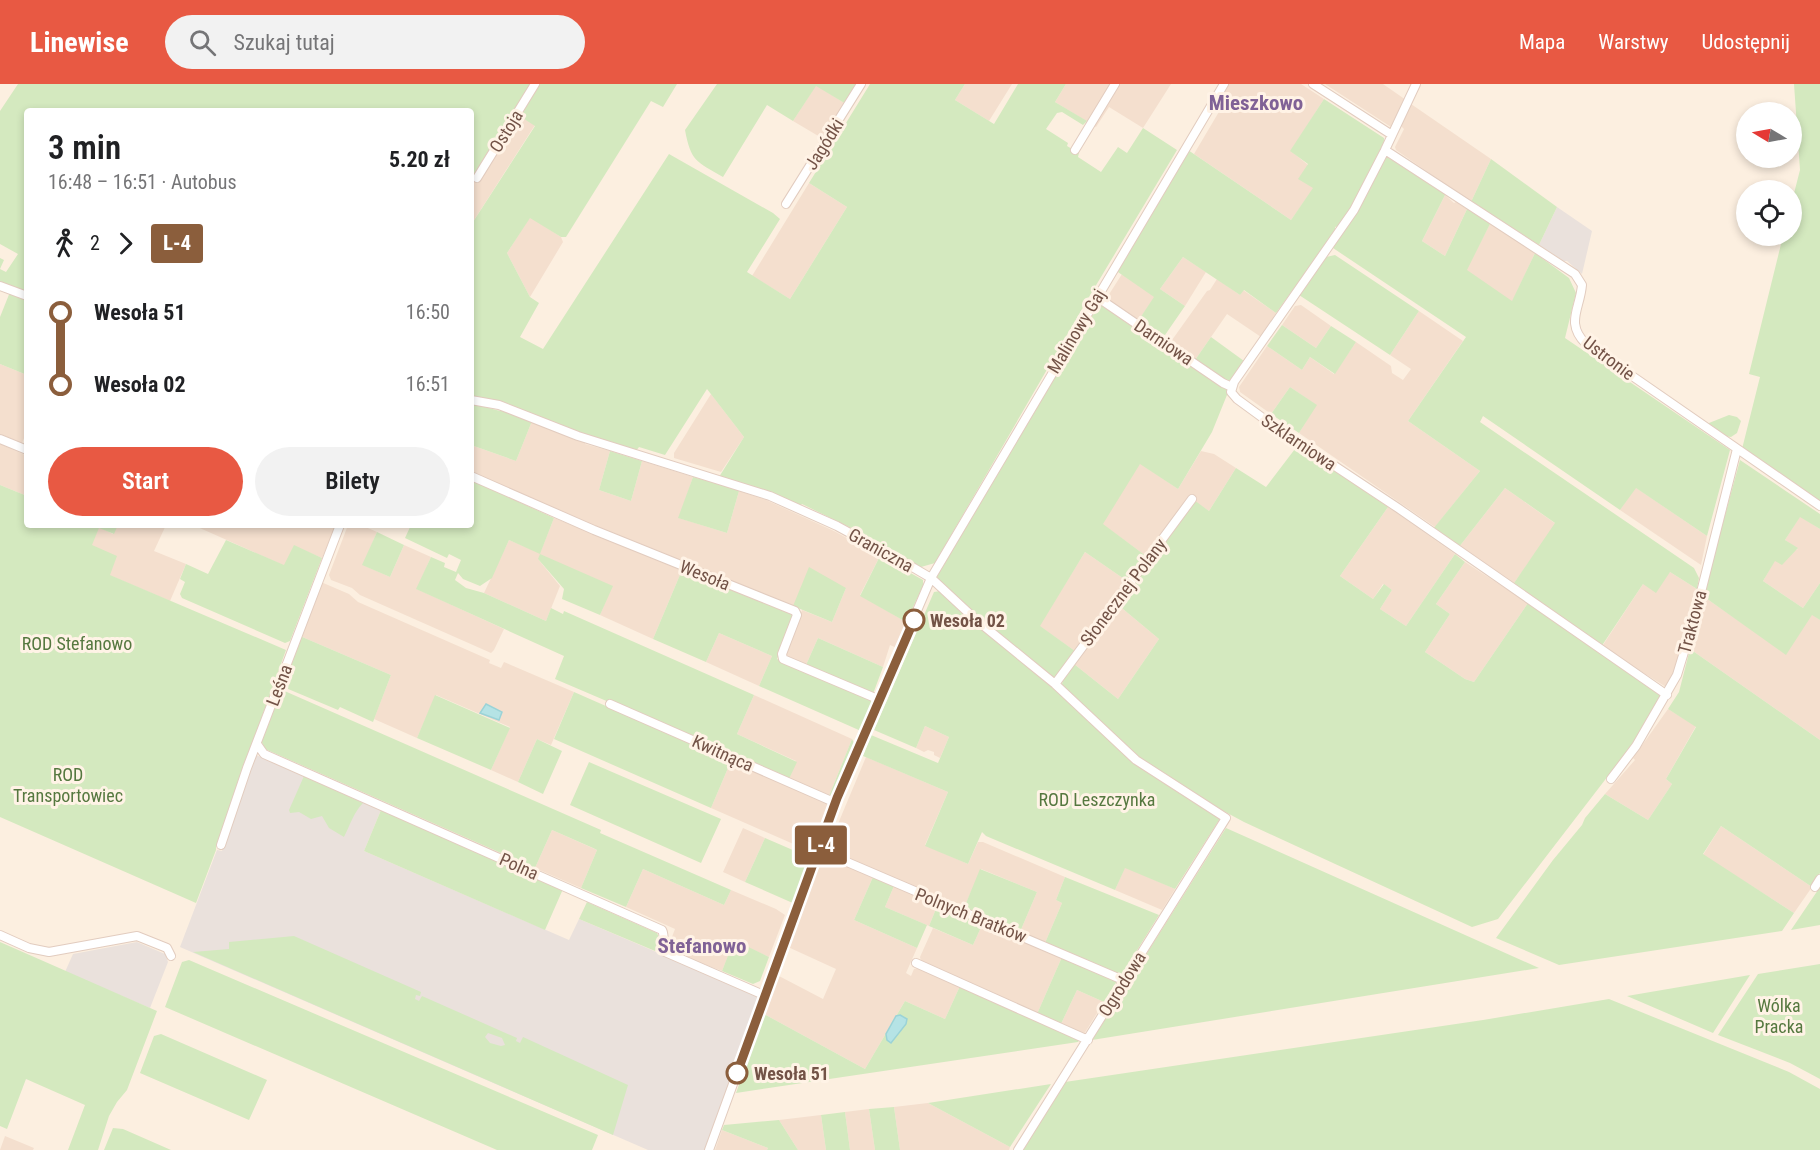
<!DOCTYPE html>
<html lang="pl">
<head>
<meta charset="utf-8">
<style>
	body { margin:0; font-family:"Roboto Condensed",sans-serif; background:#f2f2f2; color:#202124; height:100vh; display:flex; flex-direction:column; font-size:22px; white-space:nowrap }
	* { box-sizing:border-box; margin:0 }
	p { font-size:20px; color:#757577 }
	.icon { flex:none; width:33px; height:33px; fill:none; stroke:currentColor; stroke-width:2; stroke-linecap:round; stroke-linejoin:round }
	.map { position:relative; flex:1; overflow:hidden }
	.details { position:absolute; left:24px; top:24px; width:450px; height:420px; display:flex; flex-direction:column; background:#fff; border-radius:6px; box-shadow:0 3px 9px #0003 }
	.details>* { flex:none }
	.badge { padding:0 12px; border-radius:4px; font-size:21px; line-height:39px }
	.needle { width:39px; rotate:280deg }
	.fabs { position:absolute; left:1736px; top:18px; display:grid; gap:12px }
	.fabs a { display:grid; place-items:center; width:66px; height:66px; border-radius:50%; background:#fff; box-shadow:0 3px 9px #0003; font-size:30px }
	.map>.badge { position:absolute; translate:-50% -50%; box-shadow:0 0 0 3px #fff }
	.legs { display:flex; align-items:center; gap:9px; height:66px; padding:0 24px; font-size:20px }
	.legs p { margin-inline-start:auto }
	.summary { display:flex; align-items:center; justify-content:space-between; height:102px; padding:0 24px }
	h1 { font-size:33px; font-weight:600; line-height:45px }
	.button { display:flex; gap:12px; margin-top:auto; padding:12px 24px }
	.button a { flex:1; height:69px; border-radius:36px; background:#e85943; color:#fff; font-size:24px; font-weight:600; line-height:69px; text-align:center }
	.button a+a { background:#f2f2f2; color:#202124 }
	ul { padding:0 24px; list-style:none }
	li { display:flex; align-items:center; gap:21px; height:72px; font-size:22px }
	li i { display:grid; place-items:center; width:9px; height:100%; margin:0 8px; background:currentColor }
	li i::after { content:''; width:15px; height:15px; margin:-8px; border:4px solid; border-radius:50%; background:#fff }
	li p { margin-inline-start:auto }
	li:first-child i { background:linear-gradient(#0000 50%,currentColor 0) }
	li:last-child i { background:linear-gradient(currentColor 50%,#0000 0) }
	header { display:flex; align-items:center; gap:36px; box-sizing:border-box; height:84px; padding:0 30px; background:#e85943; color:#fff }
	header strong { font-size:28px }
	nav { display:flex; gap:33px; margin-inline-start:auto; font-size:21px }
	.search { width:420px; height:54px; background:#f2f2f2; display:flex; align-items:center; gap:15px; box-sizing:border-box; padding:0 21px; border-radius:33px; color:#757577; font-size:22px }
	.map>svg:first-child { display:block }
	.residential { fill:#f4dfce }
	.industrial { fill:#eae1dc }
	.green { fill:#d4e9bf; fill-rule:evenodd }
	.water { fill:#b5e3e5; stroke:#9bd3d7; stroke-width:1.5 }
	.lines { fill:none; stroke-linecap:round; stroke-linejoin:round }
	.minor-casing { stroke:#e2ccbf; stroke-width:10 }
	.minor { stroke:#fff; stroke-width:8 }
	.line-1-casing { stroke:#fff; stroke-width:14 }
	.line-1 { stroke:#8b5e3c; stroke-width:9 }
	.stop-1-dot { fill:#fff; stroke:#8b5e3c; stroke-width:3 }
	.labels { text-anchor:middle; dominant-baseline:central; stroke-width:6; stroke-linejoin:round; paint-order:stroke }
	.street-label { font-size:18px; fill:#735347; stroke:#fff3e6 }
	.stop-label { font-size:18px; font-weight:bold; fill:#735347; stroke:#fff3e6; text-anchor:start }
	.park-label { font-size:18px; fill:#55783f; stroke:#fff3e6 }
	.quarter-label { font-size:21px; font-weight:bold; fill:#806296; stroke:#fff3e6 }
</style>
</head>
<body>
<header>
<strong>Linewise</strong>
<div class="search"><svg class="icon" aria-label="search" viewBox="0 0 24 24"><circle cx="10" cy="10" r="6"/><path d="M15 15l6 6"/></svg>Szukaj tutaj</div>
<nav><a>Mapa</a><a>Warstwy</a><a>Udostępnij</a></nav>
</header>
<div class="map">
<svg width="1820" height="1066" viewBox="0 0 1820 1066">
	<rect width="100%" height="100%" fill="#fcefe0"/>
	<path class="residential" d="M965 0H1012L989 37 955 16Z
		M1066 0H1171L1143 44 1109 23 1096 43 1055 18Z
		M1229 0H1301L1324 15 1291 67 1308 81 1314 104 1291 136 1194 70 1223 21 1218 17Z
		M1325 0H1383L1406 16 1395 41 1391 43Z
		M816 1 846 20 826 52 820 53 793 37Z
		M1411 20 1491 75 1471 118 1396 66 1395 63 1404 45 1401 42Z
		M518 31 535 41 471 141V102Z
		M809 99 847 123 790 215 752 192Z
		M1445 111 1454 119 1456 118 1467 125 1445 172 1422 157Z
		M530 133 561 153 563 158 530 213 507 169Z
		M1491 138 1535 169 1512 218 1466 186Z
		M1183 173 1206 188 1185 222 1160 205Z
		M1122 190 1155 213 1138 237 1109 217 1108 212Z
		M1217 195 1240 211 1243 206 1276 229 1261 253 1227 230 1195 276 1174 262 1172 256 1207 207 1210 206Z
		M1301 221 1331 242 1316 264 1282 241 1295 222Z
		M1419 227 1463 257 1408 337 1480 387 1435 443 1299 349 1316 321 1290 303 1271 330 1240 308 1239 303 1267 262 1302 286 1310 273 1334 290 1356 258 1391 282 1392 289 1403 296 1411 285 1390 271Z
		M0 280 27 291V347L22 359 0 350Z
		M711 310 744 353 721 388 674 374V369Z
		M532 337 585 358V360L610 367 599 406 631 417 642 377 693 393 679 434 727 449 739 407 766 416 834 447 880 472 860 511 906 538 897 564 890 561 883 583 818 554 806 581 785 571 802 526 832 538 846 504 793 522 557 428 471 390V361L516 377Z
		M0 360 27 372V412L0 401Z
		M1201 367 1214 370 1236 384 1209 427 1188 413 1146 472 1102 440 1140 379 1178 405Z
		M1635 403 1707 452 1701 481 1620 426Z
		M1505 404 1556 440 1512 502 1459 463Z
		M1388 423 1455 470 1406 542 1380 525 1392 506 1383 500 1373 515 1340 492Z
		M1800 432 1820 445V499L1803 524 1763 497 1775 476 1798 465 1785 456Z
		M554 434 682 486 653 555 600 531 612 502 538 475 560 502 546 537 484 509 509 456 540 469Z
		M118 441H166L154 467 186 480 170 517 109 491 91 461 99 443 113 450Z
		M193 441H336L322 474 294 462 285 482Z
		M348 441H361L377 448 363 481 390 493 404 461 431 473 417 505 504 545 494 566 491 569 360 511 352 504 331 496 329 491Z
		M1085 468 1127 497 1075 567 1039 542Z
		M1465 478 1528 519 1474 598 1465 595 1425 568 1450 530 1436 520Z
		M1670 488 1697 505 1692 534 1679 577 1666 603 1628 579 1626 581 1601 564 1643 500Z
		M321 498 349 510 358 518 490 576 489 579 501 584 504 578 574 608 551 661 537 655 518 698 491 686 510 643 436 611 417 654 374 635 391 591 300 552Z
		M1703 512 1786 570 1812 530 1820 536V656L1690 565Z
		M1117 520 1159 555 1118 615 1074 580Z
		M719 549 772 572 759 602 706 578Z
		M754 611 852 655 829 712 789 695 796 677 737 650Z
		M1668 625 1696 642 1666 695 1672 700 1648 736 1605 710 1635 676 1633 674Z
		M925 642 949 653 940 674 934 671V668L928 666 924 668 916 664Z
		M866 673 948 708 925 761 968 780 978 758H983L1065 793 1056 816 1062 819 1045 859 1020 848 1037 808 981 785 964 824 827 766Z
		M731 677 831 721 814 769 711 724Z
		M1721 742 1812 803 1794 829 1703 771Z
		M743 744 765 754 745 798 723 788Z
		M552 746 597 766 581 804 535 784Z
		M822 771 873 793 854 836 917 864 906 889 911 892 914 885 919 884 960 902 945 935 905 917 865 985 764 930 779 892 823 915 836 885 788 863Z
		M1125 783 1175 805 1162 826 1115 806Z
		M643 785 724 821 731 806 776 825 785 831 769 873 734 857 722 887 667 866 675 845 626 823Z
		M894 802 938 820 929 842 885 823Z
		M983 839 1062 873 1037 930 921 877 920 873 933 844 973 861Z
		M1077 906 1104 918 1084 950 1061 940Z
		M928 1019 1010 1063 1009 1066H900L894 1023Z
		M869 1025 875 1066H850L845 1028Z
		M821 1031 826 1066H798L779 1036Z
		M722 1046 768 1064 767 1066H715Z
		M5 1052 34 1064 33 1066H0Z"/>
	<path class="industrial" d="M1557 123 1592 147 1582 190 1567 177H1564L1539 161Z
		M256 671 381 726 364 767 569 856 579 835 757 911 760 918 706 1066H648L180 863 217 766 222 767Z
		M137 858 165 870 168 878 150 924 65 888 73 870Z"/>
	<path class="green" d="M18 0H534L471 102V27H27V208L0 198V174L4 176 0 185 6 188 18 170 0 160V27Z
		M540 0H677L663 23 651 17 566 153H561L530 134 507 169 530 213 539 219 520 253 543 265 669 70 773 129 780 135 747 188 790 215 847 123 809 99 870 0H965L955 16 994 40 1018 0H1066L1055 18 1087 37 1083 41 1062 28 1057 29 1046 45 1068 59 1067 62 1079 69 1078 73 1101 88 1118 63 1127 69 1143 44 1177 66 1089 213 935 479 921 483 851 444 802 420 800 422 719 393 744 353 707 305 665 371 639 363 636 367 471 313V141L535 42 518 31Z
		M717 0H858L846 20 816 2 793 37 767 21 723 93C696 77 691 78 685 46Z
		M1794 0H1820V417L1742 365 1760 293 1749 290 1783 152H1791V121L1800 86Z
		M1324 15 1384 54V59L1357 114 1340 142 1335 143V148L1276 229 1244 206 1240 211 1183 173 1160 205 1185 222 1165 251 1159 252 1138 237 1154 213 1115 186 1188 66 1291 136 1313 104 1298 95 1308 80 1290 67Z
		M1387 73 1446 109 1422 157 1445 172 1468 123 1491 138 1467 186 1512 217 1535 169 1569 194 1576 209 1565 254 1730 366 1707 452 1636 404 1620 426 1483 332 1480 338 1694 484 1699 494 1697 505 1670 488 1656 509 1643 500 1601 563 1512 502 1555 439 1505 404 1459 463 1433 445 1480 387 1408 337 1466 253 1333 164 1362 117 1382 76Z
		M1491 75 1557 123 1539 161 1471 118Z
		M1335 171 1419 227 1390 271 1299 211 1326 173Z
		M10 208 27 215V291L0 280V233Z
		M1104 220 1229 306 1212 348 1178 405 1140 380 1103 440 1146 472 1127 497 1085 468 1040 542 1075 567 1057 593H1053L983 539 936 494 1095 221Z
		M1282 241 1316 264 1331 242 1356 258 1335 290 1310 273 1302 286 1267 262Z
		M1211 253 1244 277 1230 296 1225 297 1195 276Z
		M1290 303 1317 321 1299 349 1271 330Z
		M471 319 500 327 501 325 532 337 516 377 471 361Z
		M1729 331 1737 333 1741 337 1737 349 1731 353 1724 352 1709 342V339Z
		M1298 361 1388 423 1340 492 1373 515 1384 500 1392 506 1380 525 1406 542 1455 470 1465 478 1436 520 1450 530 1425 568 1465 595 1474 598 1528 519 1660 608 1662 612 1642 647 1618 679 1498 835 1472 843 1244 738 1179 703 1140 676 1062 601 1063 594 1074 580 1118 615 1159 555 1117 520 1194 416 1209 427 1236 384 1266 403Z
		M610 367 642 377 631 417 599 406Z
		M1740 376 1820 430V445L1800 433 1785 456 1798 464 1782 481 1775 477 1763 497 1803 524 1820 499V536L1812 531 1786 571 1703 512Z
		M693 393 730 403 739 407 727 449 678 434Z
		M471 396 554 434 540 470 613 502 600 531 562 515 564 505 538 475 540 470 509 456 492 494 480 502 463 495 458 489 455 496 466 504 484 509 546 537 551 524 563 530 564 527 754 611 737 650 797 678 789 695 555 595 564 572 416 505 431 473 445 479 444 483 456 488 461 476 449 470 447 474 405 454 411 441H471Z
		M0 401 27 412V441H94L98 443 99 441H118L114 450 99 444 92 461 117 472 110 491 286 566 234 710 219 758 216 762V766L196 819 0 733Z
		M377 448 404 461 390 493 362 481Z
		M226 456 284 481 294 461 322 474 290 557 285 559 182 514 180 510 185 498 180 495 186 480 208 490Z
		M880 472 923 496V502L906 538 860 512Z
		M809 483 846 504 832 538 793 522Z
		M682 486 794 530 777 575 874 618 861 647 759 602 772 572 719 549 706 578 653 555Z
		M940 507 1033 584 1138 682 1221 733 1175 805 1125 784 1115 806 986 752 982 748 968 780 925 762 948 708 863 672 871 651 938 679 949 653 925 642 916 664 874 646 934 508Z
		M300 552 391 591 373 638 340 623 338 626 281 602Z
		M818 554 883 583 873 610 806 581Z
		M1690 565 1820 656V789L1812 803 1721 742 1703 770 1794 829 1782 847 1559 881 1496 854 1553 776 1582 741 1585 734 1605 710 1648 736 1672 700 1666 695 1696 643 1668 625 1679 608Z
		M280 605 601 746 600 749 731 806 724 821 643 785 626 823 581 804 597 766 593 764 552 746 535 784 265 665 261 656Z
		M574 608 731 677 711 724 554 655Z
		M435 611 510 644 491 686 417 654Z
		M537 655 562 667 543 710 518 698Z
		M852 655 854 659 833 710 829 712Z
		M589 678 721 735 701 779 570 721Z
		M304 692 363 719C354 728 350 741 344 753L329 744 322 732 311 735 299 728 290 729 289 726Z
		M381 726 563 805 545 846 364 767Z
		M1226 744 1539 884 1092 956Z
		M765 754 809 773 811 777 795 820 745 798Z
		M980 785 1037 808 1020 848 964 824Z
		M873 793 894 802 885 823 927 841 917 864 854 836Z
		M1065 793 1159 831 1121 892 1045 859 1062 819 1056 816Z
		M1820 803V841L1791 846Z
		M587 818 657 849 660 856 655 867 579 835Z
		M938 820 983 839 973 861 929 842Z
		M294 852 421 908 420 912 416 911 415 915 419 917 422 912 517 954 516 957 520 959 523 953 628 1001 613 1051 193 868 229 865V858ZM488 949 502 954 505 961 501 962 490 959 485 953Z
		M734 856 769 873 760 897 753 900 722 887Z
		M0 858 157 927 127 1006 117 1018 109 1032 98 1066H68L85 1021 26 995 7 1045 0 1042Z
		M1062 873 1117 897 1104 918 1077 906 1061 940 1037 930Z
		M189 876 598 1051 592 1066H497L165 923 182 878Z
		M1820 880V995L1790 979 1718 951 1758 890Z
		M1750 891 1713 949 1627 912Z
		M960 902 1080 955 1078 958 736 1009 764 930 865 985 905 917 945 935Z
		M1609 915 1789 988 1820 1005V1066H1022L1065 998 1483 936Z
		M161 950 267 996 249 1036 140 989 154 952Z
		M1051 1000 1010 1063 928 1019Z
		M894 1023 900 1066H875L869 1025Z
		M845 1028 850 1066H826L821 1031Z
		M779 1036 798 1066H767L768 1064 722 1046 724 1041Z
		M113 1044 123 1045 171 1066H104Z"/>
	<path class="water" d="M486 620 502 628 499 636 480 629Z
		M900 931 907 935 906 940 891 959 887 956 886 950 896 932Z"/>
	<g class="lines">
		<g class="minor-casing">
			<path id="minor" d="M1313 0 1392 51
				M1416 0 1385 66 1354 126 1234 298 1231 308 1237 315 1267 337 1398 424 1667 611
				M1075 66 1115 0
				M1385 66 1575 190 1582 201C1580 225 1565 239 1586 260L1820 422
				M477 94 535 0
				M786 120 861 0
				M0 202 27 212
				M1097 213 1223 299 1232 303
				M471 316 499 321 578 352 770 412 837 442 914 484 931 494 974 534 1055 600 1136 676 1226 734 1018 1066
				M0 355 27 366
				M471 392 594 446 795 527 797 531 782 570 783 575 880 616
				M1055 600 1192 415
				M610 620 836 719
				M257 660 264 670 662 846C666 853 661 861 665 868L766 912
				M1611 695 1636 662 1677 591 1695 532 1737 365
				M221 761 247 684 340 441
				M819 766 1123 896
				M1815 803 1820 795
				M0 851 29 864 49 868 137 852 167 864 171 872
				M916 879 1088 956
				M709 1066 837 714 931 494 1224 0"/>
		</g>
		<use href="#minor" class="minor"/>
	</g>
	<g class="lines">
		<g class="line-1-casing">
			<path id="line-1" d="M737 989 837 714 914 536"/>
		</g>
		<use href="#line-1" class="line-1"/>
	</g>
	<g class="stop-1-dot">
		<circle cx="914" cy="536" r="10"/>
		<circle cx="737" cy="989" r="10"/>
	</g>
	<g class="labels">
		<g class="street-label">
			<text transform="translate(506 47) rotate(-58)">Ostoja</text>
			<text transform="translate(824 60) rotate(-58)">Jagódki</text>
			<text transform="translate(1076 247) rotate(-59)">Malinowy Gaj</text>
			<text transform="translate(1164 258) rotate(34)">Darniowa</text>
			<text transform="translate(1609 274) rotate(37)">Ustronie</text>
			<text transform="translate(1299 358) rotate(34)">Szklarniowa</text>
			<text transform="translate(881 466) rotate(29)">Graniczna</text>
			<text transform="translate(705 491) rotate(22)">Wesoła</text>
			<text transform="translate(1123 508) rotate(-53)">Słonecznej Polany</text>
			<text transform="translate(1692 538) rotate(-75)">Traktowa</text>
			<text transform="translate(279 601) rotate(-69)">Leśna</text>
			<text transform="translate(723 669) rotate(24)">Kwitnąca</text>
			<text transform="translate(519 782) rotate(24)">Polna</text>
			<text transform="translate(971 831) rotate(22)">Polnych Bratków</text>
			<text transform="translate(1122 900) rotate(-58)">Ogrodowa</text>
		</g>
		<g class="stop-label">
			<text x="930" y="536">Wesoła 02</text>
			<text x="754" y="989">Wesoła 51</text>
		</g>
		<g class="park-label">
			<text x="77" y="559">ROD Stefanowo</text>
			<text x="68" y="690">ROD<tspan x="68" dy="21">Transportowiec</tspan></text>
			<text x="1097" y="715">ROD Leszczynka</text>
			<text x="1779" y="921">Wólka<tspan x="1779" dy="21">Pracka</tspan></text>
		</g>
		<g class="quarter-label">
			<text x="1256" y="19">Mieszkowo</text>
			<text x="702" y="862">Stefanowo</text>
		</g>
	</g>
</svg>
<div class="fabs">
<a><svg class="needle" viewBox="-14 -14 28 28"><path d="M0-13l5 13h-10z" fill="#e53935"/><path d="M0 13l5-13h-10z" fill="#757577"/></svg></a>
<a><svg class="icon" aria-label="locate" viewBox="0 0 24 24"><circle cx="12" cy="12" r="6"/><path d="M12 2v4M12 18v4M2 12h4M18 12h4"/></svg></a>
</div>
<b class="badge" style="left:821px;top:761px;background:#8b5e3c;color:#fff">L-4</b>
<section class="details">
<div class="summary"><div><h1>3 min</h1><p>16:48 – 16:51 · Autobus</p></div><b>5.20 zł</b></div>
<div class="legs"><svg class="icon" aria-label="walk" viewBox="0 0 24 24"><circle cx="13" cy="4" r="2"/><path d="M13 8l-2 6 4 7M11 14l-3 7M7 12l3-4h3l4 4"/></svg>2<svg class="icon" aria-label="forward" viewBox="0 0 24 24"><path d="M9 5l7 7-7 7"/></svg><b class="badge" style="background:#8b5e3c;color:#fff">L-4</b></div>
<ul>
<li><i style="color:#8b5e3c"></i><b>Wesoła 51</b><p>16:50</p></li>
<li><i style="color:#8b5e3c"></i><b>Wesoła 02</b><p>16:51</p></li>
</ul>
<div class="button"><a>Start</a><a>Bilety</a></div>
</section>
</div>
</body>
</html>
